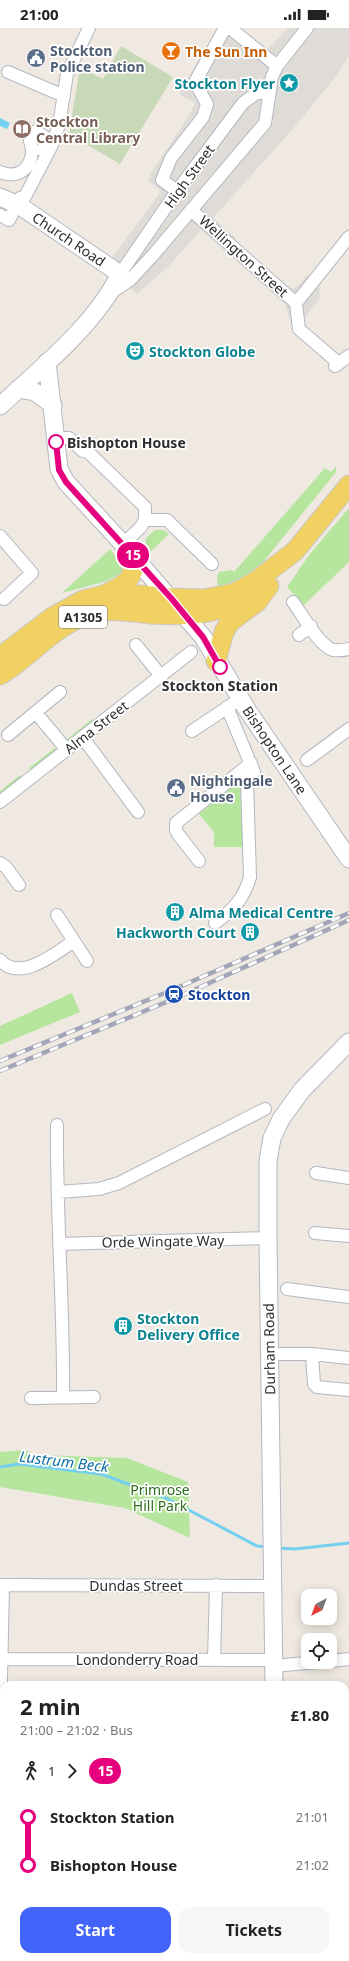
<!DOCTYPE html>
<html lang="en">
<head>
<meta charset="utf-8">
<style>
	body { margin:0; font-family:"Noto Sans",sans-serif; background:#f6f6f6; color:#222; height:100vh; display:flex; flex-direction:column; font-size:15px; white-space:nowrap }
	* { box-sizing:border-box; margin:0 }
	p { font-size:13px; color:#767676 }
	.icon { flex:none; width:22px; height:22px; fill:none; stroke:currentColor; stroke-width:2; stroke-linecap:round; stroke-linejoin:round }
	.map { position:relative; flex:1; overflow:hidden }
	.sheet { position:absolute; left:0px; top:1653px; width:349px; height:280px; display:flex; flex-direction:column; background:#fff; border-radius:12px 12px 0 0; box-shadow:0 2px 10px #0003 }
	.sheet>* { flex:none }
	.badge { padding:0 8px; border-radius:13px; font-size:14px; line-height:26px }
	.needle { width:26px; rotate:221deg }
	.fabs { position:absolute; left:301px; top:1561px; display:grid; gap:8px }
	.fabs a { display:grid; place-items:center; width:36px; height:36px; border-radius:8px; background:#fff; box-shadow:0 2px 10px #0003; font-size:20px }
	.map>.badge { position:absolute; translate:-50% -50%; box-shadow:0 0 0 2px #fff }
	.legs { display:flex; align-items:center; gap:6px; height:44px; padding:0 20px; font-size:13px }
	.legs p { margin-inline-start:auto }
	.head { display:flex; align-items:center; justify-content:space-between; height:68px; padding:0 20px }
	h1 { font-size:22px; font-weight:700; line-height:30px }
	.button { display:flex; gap:8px; margin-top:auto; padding:8px 20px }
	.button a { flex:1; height:46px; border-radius:12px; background:#4264fb; color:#fff; font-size:16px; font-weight:700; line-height:46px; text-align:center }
	.button a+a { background:#f6f6f6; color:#222 }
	ul { padding:0 20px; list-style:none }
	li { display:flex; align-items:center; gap:14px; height:48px; font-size:15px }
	li i { display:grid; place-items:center; width:6px; height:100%; margin:0 5px; background:currentColor }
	li i::after { content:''; width:10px; height:10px; margin:-5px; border:3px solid; border-radius:50%; background:#fff }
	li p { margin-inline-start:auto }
	li:first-child i { background:linear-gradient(#0000 50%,currentColor 0) }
	li:last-child i { background:linear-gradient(currentColor 50%,#0000 0) }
	.status { display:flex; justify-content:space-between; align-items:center; height:28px; padding:0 20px; background:#fff; direction:ltr }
	.status svg { height:11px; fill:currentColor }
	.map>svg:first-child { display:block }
	.green { fill:#b6e59e }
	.cemetery { fill:#c8d9b8 }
	.plaza { fill:#dfdcd8 }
	.water { fill:#75cff0 }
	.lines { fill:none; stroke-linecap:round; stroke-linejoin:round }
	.stream { stroke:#75cff0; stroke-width:3 }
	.street-casing { stroke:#b4b7c1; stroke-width:14 }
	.secondary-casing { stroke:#b4b7c1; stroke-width:19 }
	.primary-casing { stroke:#c9c9c9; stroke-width:21 }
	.street { stroke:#fff; stroke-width:12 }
	.secondary { stroke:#fff; stroke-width:17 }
	.primary { stroke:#f2d163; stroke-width:19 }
	.rail-casing { stroke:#a3a6b8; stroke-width:4.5 }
	.rail { stroke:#fff; stroke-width:3; stroke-dasharray:9; stroke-linecap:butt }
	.line-1-casing { stroke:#fff; stroke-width:9 }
	.line-1 { stroke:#e6007e; stroke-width:6 }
	.stop-1-dot { fill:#fff; stroke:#e6007e; stroke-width:2 }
	.labels { text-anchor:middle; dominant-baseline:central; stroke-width:3.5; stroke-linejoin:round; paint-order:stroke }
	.shield { fill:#fff; stroke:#6d6d6d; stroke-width:1 }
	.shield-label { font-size:13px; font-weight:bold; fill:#2e2e2e }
	.service-label { font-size:14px; font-weight:bold; fill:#4e5e75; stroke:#fff; text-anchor:start }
	.food-label { font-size:14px; font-weight:bold; fill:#c56008; stroke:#fff; text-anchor:start }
	.culture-label { font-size:14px; font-weight:bold; fill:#0d838f; stroke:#fff; text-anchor:start }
	.education-label { font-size:14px; font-weight:bold; fill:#785e54; stroke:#fff; text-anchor:start }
	.street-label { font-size:14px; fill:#2e2e2e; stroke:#fff }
	.stop-label { font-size:14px; font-weight:bold; fill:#2e2e2e; stroke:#fff; text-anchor:start }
	.transit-label { font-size:14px; font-weight:bold; fill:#164399; stroke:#fff; text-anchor:start }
	.park-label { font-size:14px; fill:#2c6e1b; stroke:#fff }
	.water-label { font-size:15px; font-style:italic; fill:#0d6fa3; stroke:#fff }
</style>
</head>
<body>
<div class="status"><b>21:00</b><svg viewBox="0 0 49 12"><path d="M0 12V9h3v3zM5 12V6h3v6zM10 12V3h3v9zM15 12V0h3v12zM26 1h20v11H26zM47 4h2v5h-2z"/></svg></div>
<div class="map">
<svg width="349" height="1933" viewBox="0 0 349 1933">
	<rect width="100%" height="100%" fill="#efe9e1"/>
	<path class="green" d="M336 438V444L264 533 247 547 231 555 218 558 217 548 219 544 231 542 234 544 325 440 331 444Z
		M349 480V534L304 577 287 559 309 527Z
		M155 502H163L169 506 150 524 145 518 146 510Z
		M110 521 122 536 123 540 121 545 107 553 62 565Z
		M92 691 94 694 71 712H66Z
		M56 719 55 724 33 742 29 740Z
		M20 747 22 751 1 766 0 763Z
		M237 754 243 757 246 819H214V804L199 786Z
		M72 965 80 984 0 1017V998Z
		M25 1422 32 1426 38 1427 127 1430 188 1454 190 1510 125 1480 0 1459V1424Z"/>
	<path class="cemetery" d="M121 18 173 49 120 136 69 106 80 39 103 51Z"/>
	<path class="plaza" d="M217 0 234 11 242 1 268 21 288 0H349V28L337 47 292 102 213 190 236 210 233 213 288 261 296 260 307 247 309 249 349 200V216L318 256 320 261 319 272 302 293 304 303 335 328 328 334 293 304 285 276 201 202 167 240 137 266 107 237 161 163 148 153 151 145 188 89 195 75 179 66Z"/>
	<path class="water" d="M0 90 10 95 7 101 0 98Z"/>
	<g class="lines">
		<path class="stream" d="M0 1439 19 1436 101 1446 166 1470 257 1518 268 1519
			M277 1520 295 1521 349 1515"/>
		<g class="street-casing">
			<path id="street" d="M230 0 277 38
				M8 44 64 68
				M0 144C22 153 37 134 30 113L36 103 48 111 42 122
				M177 163 162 152 171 130 203 89 207 76 195 54 225 0
				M20 178 51 119 59 97 67 46 89 0
				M191 182 296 275
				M0 187 9 192 20 170
				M120 246 177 163 243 75 255 66 268 63
				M112 264 130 252 154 226 265 95 272 49 277 38 307 0
				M335 332 299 301 296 275 349 209
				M335 338 349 328
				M55 410H69L83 423 88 424 145 479V492H167L212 536
				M0 508 32 545 4 571
				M123 516 140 500 145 492
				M293 574C302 586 319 618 333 622 339 623 344 622 349 621
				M299 607 311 598
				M136 617 161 648
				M36 685 67 722
				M192 703 234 675
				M8 707 60 664
				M83 710 138 784
				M307 732 349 701
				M0 774 191 624
				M199 833 178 806 176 802V795L251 735
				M0 835 6 839 19 857
				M57 887 87 933
				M215 895C233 882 244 871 250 849L247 754 254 744 227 679
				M0 932C20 955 56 925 74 913
				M57 1097C56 1188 64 1278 63 1369
				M316 1145 349 1150
				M58 1164 99 1161 119 1155 265 1081
				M315 1205 349 1208
				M59 1216 268 1210
				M287 1261 349 1269
				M269 1326H312L349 1330
				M312 1326 314 1356 317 1359 349 1362
				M31 1370 94 1369
				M0 1557 273 1558
				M0 1631 274 1632
				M214 1632 216 1557
				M330 1633 349 1631
				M274 1638 317 1634
				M0 1697 3 1557
				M345 1697 349 1696
				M0 1737H4
				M345 1765H349
				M0 1840 4 1880
				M9 1929V1933
				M142 1933 214 1929"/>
		</g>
		<g class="secondary-casing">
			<path id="secondary" d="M0 169 20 178 120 246C95 297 42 339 0 378
				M47 334 59 441 66 454 123 516 203 609 248 683 349 831
				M18 361 35 364 53 377
				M274 1657 268 1210V1133L272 1110 281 1091 302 1062 349 1014
				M278 1929V1933"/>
		</g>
		<g class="primary-casing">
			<path id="primary" d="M106 566C126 556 133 553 135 530
				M0 629 51 590 83 572 104 567H140L171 570 204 571 234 565 256 553 295 523 349 457
				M216 633 224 604 230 594 257 574 269 558
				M0 647C32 628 56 595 93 585 112 580 132 584 151 586 183 588 213 587 243 573"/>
		</g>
		<use href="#street" class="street"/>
		<use href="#secondary" class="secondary"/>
		<use href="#primary" class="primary"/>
		<g class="rail-casing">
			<path id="rail" d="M0 1033 172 962 349 885
				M0 1043 176 970 349 892"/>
		</g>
		<use href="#rail" class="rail"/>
	</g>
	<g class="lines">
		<g class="line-1-casing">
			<path id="line-1" d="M56 414 59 442 66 454 171 570 203 609 220 639"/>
		</g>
		<use href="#line-1" class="line-1"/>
	</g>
	<defs>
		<g id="bar-disc" transform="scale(1)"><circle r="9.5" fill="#e8710a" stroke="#fff"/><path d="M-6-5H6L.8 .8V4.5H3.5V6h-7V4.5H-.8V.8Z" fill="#fff"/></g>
		<g id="civic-disc" transform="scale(1)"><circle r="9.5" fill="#5c6f8a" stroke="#fff"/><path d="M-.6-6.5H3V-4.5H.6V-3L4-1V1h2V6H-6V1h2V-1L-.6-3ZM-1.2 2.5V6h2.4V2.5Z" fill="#fff"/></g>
		<g id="sight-disc" transform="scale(1)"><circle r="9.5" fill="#0f9aa8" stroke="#fff"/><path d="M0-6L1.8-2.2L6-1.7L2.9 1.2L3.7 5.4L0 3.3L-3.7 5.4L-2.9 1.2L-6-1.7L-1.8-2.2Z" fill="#fff"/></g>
		<g id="library-disc" transform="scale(1)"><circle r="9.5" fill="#8d6e63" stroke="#fff"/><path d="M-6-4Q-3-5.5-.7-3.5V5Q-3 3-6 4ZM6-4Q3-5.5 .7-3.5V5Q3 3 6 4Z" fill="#fff"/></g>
		<g id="theatre-disc" transform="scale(1)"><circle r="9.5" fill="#0f9aa8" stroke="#fff"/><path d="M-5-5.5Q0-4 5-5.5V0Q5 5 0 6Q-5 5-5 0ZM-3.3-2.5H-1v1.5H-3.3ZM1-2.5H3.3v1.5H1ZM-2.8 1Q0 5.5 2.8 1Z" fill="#fff"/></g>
		<g id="building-disc" transform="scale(1)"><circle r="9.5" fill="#0f9aa8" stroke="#fff"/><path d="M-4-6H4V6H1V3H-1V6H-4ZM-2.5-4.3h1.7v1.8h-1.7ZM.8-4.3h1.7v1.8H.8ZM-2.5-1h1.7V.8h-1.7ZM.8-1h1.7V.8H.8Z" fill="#fff"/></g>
		<g id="station-disc" transform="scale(1)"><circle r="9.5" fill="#1a4fb4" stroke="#fff"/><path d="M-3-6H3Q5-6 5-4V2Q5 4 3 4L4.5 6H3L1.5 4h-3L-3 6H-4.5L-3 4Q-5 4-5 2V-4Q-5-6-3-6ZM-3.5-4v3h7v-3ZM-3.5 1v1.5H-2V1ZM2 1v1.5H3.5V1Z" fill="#fff"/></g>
	</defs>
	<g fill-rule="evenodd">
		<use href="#bar-disc" x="171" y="23"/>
		<use href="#civic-disc" x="36" y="30"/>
		<use href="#sight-disc" x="289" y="55"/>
		<use href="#library-disc" x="22" y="101"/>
		<use href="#theatre-disc" x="135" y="323"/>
		<use href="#civic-disc" x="176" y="760"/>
		<use href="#building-disc" x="175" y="884"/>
		<use href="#building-disc" x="250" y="904"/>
		<use href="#station-disc" x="174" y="966"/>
		<use href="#building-disc" x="123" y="1298"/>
	</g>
	<g class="stop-1-dot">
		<circle cx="56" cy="414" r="7"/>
		<circle cx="220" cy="639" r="7"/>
	</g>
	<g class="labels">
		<rect class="shield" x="59" y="578" width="48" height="22" rx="3"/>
		<g class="shield-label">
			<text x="83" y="589">A1305</text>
		</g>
		<g class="service-label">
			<text x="50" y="22">Stockton<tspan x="50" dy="16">Police station</tspan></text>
			<text x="190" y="752">Nightingale<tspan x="190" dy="16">House</tspan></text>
		</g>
		<g class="food-label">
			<text x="185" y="23">The Sun Inn</text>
		</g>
		<g class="culture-label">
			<text x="275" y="55" text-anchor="end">Stockton Flyer</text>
			<text x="149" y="323">Stockton Globe</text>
			<text x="189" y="884">Alma Medical Centre</text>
			<text x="236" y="904" text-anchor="end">Hackworth Court</text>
			<text x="137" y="1290">Stockton<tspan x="137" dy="16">Delivery Office</tspan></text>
		</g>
		<g class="education-label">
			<text x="36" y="93">Stockton<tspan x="36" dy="16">Central Library</tspan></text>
		</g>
		<g class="street-label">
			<text transform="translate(189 148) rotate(-54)">High Street</text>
			<text transform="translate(69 211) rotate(34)">Church Road</text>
			<text transform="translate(244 228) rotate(42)">Wellington Street</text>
			<text transform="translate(96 699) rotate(-38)">Alma Street</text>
			<text transform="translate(275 722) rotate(56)">Bishopton Lane</text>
			<text transform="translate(163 1213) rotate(-1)">Orde Wingate Way</text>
			<text transform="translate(269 1321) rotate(-91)">Durham Road</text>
			<text x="136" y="1557">Dundas Street</text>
			<text x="137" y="1631">Londonderry Road</text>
		</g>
		<g class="stop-label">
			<text x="67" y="414">Bishopton House</text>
			<text x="220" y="657" text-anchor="middle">Stockton Station</text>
		</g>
		<g class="transit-label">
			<text x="188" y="966">Stockton</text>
		</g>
		<g class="park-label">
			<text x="160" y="1461">Primrose<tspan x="160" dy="16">Hill Park</tspan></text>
		</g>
		<g class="water-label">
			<text transform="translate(64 1433) rotate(7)">Lustrum Beck</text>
		</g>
	</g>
</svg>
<div class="fabs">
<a><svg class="needle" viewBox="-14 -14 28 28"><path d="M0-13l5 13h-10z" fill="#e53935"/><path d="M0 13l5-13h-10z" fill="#767676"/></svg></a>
<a><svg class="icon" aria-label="locate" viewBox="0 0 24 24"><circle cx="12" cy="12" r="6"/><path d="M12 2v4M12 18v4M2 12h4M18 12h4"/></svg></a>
</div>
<b class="badge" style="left:133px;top:527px;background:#e6007e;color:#fff">15</b>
<section class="sheet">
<div class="head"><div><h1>2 min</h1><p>21:00 – 21:02 · Bus</p></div><b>£1.80</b></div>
<div class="legs"><svg class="icon" aria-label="walk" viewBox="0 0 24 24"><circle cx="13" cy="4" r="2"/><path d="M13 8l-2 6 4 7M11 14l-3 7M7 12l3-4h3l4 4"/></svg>1<svg class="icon" aria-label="forward" viewBox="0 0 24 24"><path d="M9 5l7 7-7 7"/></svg><b class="badge" style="background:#e6007e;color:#fff">15</b></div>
<ul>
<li><i style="color:#e6007e"></i><b>Stockton Station</b><p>21:01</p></li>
<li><i style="color:#e6007e"></i><b>Bishopton House</b><p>21:02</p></li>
</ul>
<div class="button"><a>Start</a><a>Tickets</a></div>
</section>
</div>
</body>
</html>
